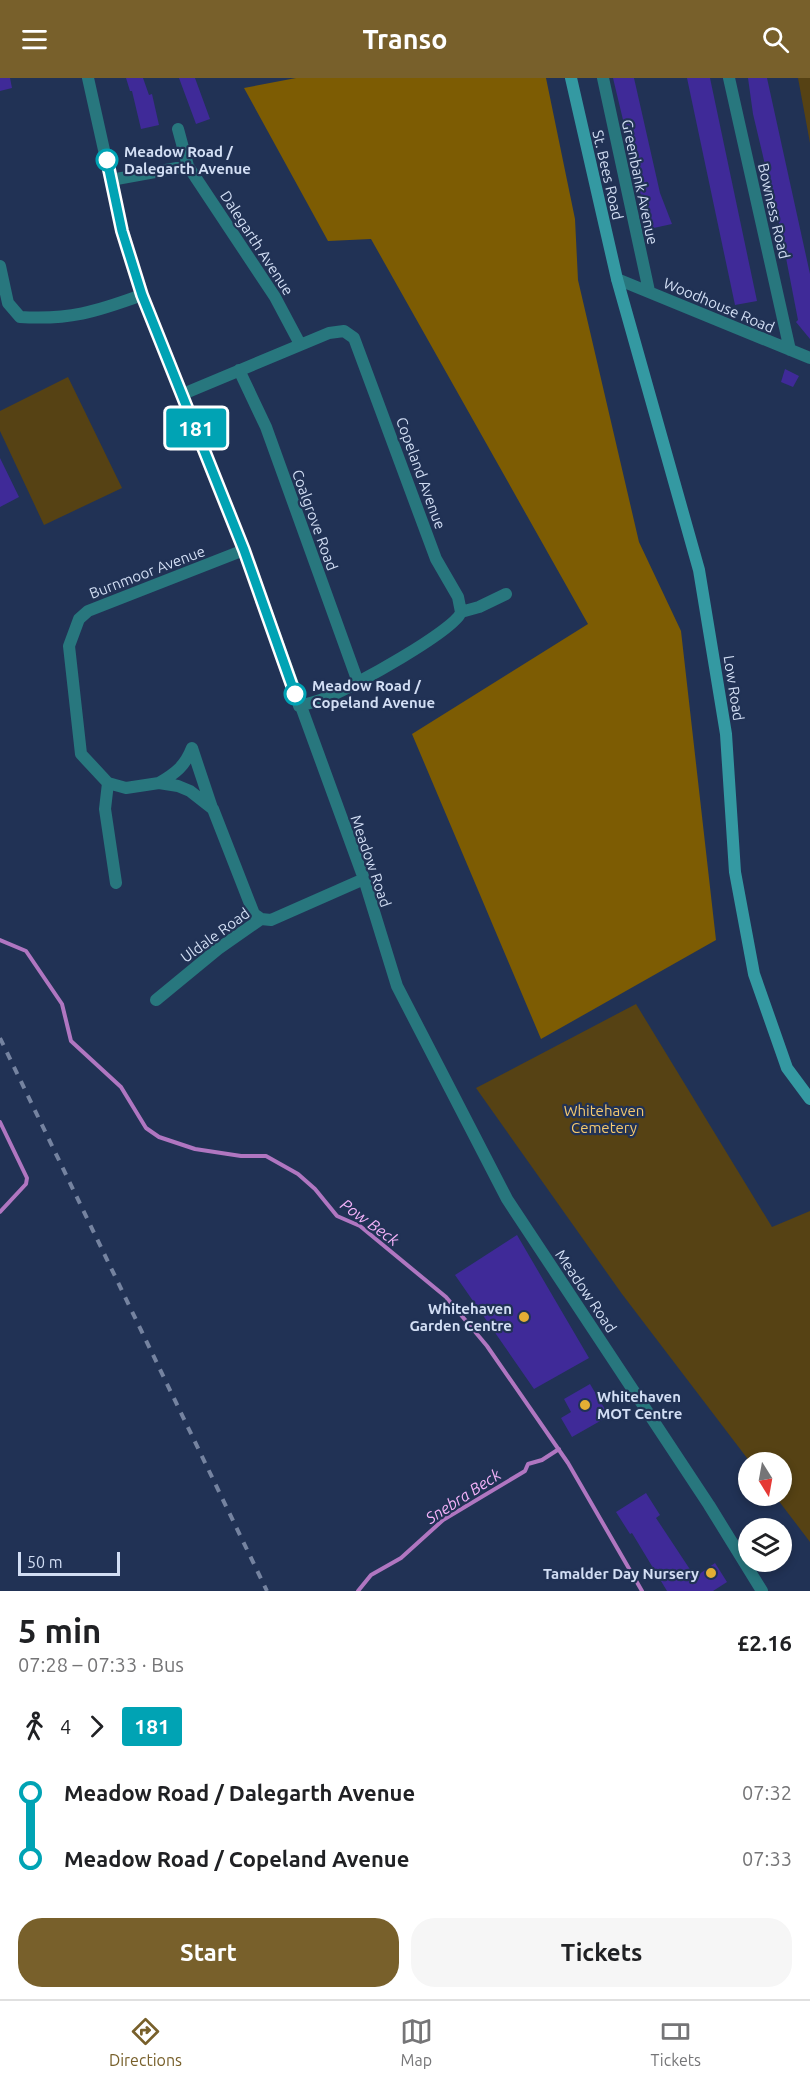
<!DOCTYPE html>
<html lang="en">
<head>
<meta charset="utf-8">
<style>
	body { margin:0; font-family:Ubuntu,sans-serif; background:#f6f6f6; color:#202124; height:100vh; display:flex; flex-direction:column; font-size:22px; white-space:nowrap }
	* { box-sizing:border-box; margin:0 }
	p { font-size:20px; color:#757577 }
	.icon { flex:none; width:33px; height:33px; fill:none; stroke:currentColor; stroke-width:2; stroke-linecap:round; stroke-linejoin:round }
	.map { position:relative; height:1513px; overflow:hidden }
	.side { display:flex; flex-direction:column; background:#fff; flex:1 }
	.side>* { flex:none }
	.badge { padding:0 12px; border-radius:4px; font-size:21px; line-height:39px }
	.needle { width:39px; rotate:169deg }
	.controls { position:absolute; left:738px; top:1374px; display:grid; gap:12px }
	.controls a { display:grid; place-items:center; width:54px; height:54px; border-radius:50%; background:#fff; box-shadow:0 3px 9px #0003; font-size:30px }
	.scale { position:absolute; left:18px; bottom:15px; width:102px; box-sizing:border-box; padding-left:6px; border:3px solid #d2def4; border-top:0; font-size:16px; line-height:21px; white-space:nowrap; color:#d2def4; -webkit-text-stroke:4px #213255; paint-order:stroke }
	.map>.badge { position:absolute; translate:-50% -50%; box-shadow:0 0 0 3px #fff }
	.legs { display:flex; align-items:center; gap:9px; height:66px; padding:0 18px; font-size:20px }
	.legs p { margin-inline-start:auto }
	.headline { display:flex; align-items:center; justify-content:space-between; height:102px; padding:0 18px }
	h1 { font-size:33px; font-weight:700; line-height:45px }
	.cta { display:flex; gap:12px; margin-top:auto; padding:12px 18px }
	.cta a { flex:1; height:69px; border-radius:24px; background:#78602b; color:#fff; font-size:24px; font-weight:700; line-height:69px; text-align:center }
	.cta a+a { background:#f6f6f6; color:#202124 }
	ul { padding:0 18px; list-style:none }
	li { display:flex; align-items:center; gap:21px; height:66px; font-size:22px }
	li i { display:grid; place-items:center; width:9px; height:100%; margin:0 8px; background:currentColor }
	li i::after { content:''; width:15px; height:15px; margin:-8px; border:4px solid; border-radius:50%; background:#fff }
	li p { margin-inline-start:auto }
	li:first-child i { background:linear-gradient(#0000 50%,currentColor 0) }
	li:last-child i { background:linear-gradient(currentColor 50%,#0000 0) }
	header { display:flex; justify-content:space-between; align-items:center; height:78px; padding:0 18px; background:#78602b; color:#fff; font-size:27px; font-weight:700 }
	.menu { display:flex; justify-content:space-around; align-items:center; height:84px; border-top:2px solid #e0e0e0; background:#fff; font-size:16px; color:#757577 }
	.menu a { display:grid; justify-items:center; gap:3px }
	.menu .selected { color:#78602b }
	.map>svg:first-child { display:block }
	.green { fill:#564214 }
	.forest { fill:#7d5c03 }
	.lines { fill:none; stroke-linecap:round; stroke-linejoin:round }
	.stream { stroke:#b076c1; stroke-width:4 }
	.building { fill:#3f2a98 }
	.street { stroke:#28777e; stroke-width:12 }
	.secondary { stroke:#3499a2; stroke-width:12 }
	.rail { stroke:#7583a0; stroke-width:4; stroke-dasharray:8 8; stroke-linecap:butt }
	.line-1-casing { stroke:#fff; stroke-width:14 }
	.line-1 { stroke:#00a3b4; stroke-width:9 }
	.stop-1-dot { fill:#fff; stroke:#00a3b4; stroke-width:3 }
	.poi-dot { fill:#e3ae34; stroke:#213255; stroke-width:2 }
	.labels { text-anchor:middle; dominant-baseline:central; stroke-width:4.5; stroke-linejoin:round; paint-order:stroke }
	.stop-label { font-size:15px; font-weight:bold; fill:#d2def4; stroke:#213255; text-anchor:start }
	.street-label { font-size:15px; fill:#d2def4; stroke:#213255 }
	.park-label { font-size:15px; fill:#f5c96f; stroke:#213255 }
	.poi-label { font-size:15px; font-weight:bold; fill:#d2def4; stroke:#213255; text-anchor:end }
	.water-label { font-size:16px; font-style:italic; fill:#f3b2f9; stroke:#213255 }
</style>
</head>
<body>
<header><svg class="icon" aria-label="menu" viewBox="0 0 24 24"><path d="M4 6h16M4 12h16M4 18h16"/></svg>Transo<svg class="icon" aria-label="search" viewBox="0 0 24 24"><circle cx="10" cy="10" r="6"/><path d="M15 15l6 6"/></svg></header>
<div class="map">
<svg width="810" height="1513" viewBox="0 0 810 1513">
	<rect width="100%" height="100%" fill="#213255"/>
	<path class="green" d="M798 0H810V65Z
		M68 299 122 410 44 447 0 353V333Z
		M636 926 772 1149 810 1133V1464L775 1418H782V1384H750L622 1216 476 1010Z"/>
	<path class="forest" d="M296 0H546L575 141 578 202 639 464 681 553 716 862 541 961 412 656 588 546 371 161 328 163 244 10Z"/>
	<g class="lines">
		<path class="stream" d="M0 862 26 873 62 926 71 963 121 1009 146 1050 159 1059 195 1071 241 1078H266L298 1096 315 1111 337 1138 360 1148 446 1219 487 1268 568 1385 642 1513
			M0 1044 27 1100 26 1106 0 1134
			M358 1513 371 1497 401 1480 443 1442 525 1393 528 1386 542 1382 559 1371"/>
	</g>
	<path class="building" d="M0 0H10L12 10 0 13Z
		M126 0H143L149 17 152 16 159 47 141 51 132 13H130Z
		M179 0H195L210 41 196 46Z
		M613 0H634L660 115 672 146 649 151Z
		M687 0H710L757 223 735 227Z
		M748 0H767L810 196V261L796 244 798 242 781 154 753 36Z
		M785 291 799 298 793 309 781 304Z
		M0 380 19 419 0 429Z
		M517 1157 589 1280 534 1311 455 1197Z
		M590 1306 609 1338 572 1359 561 1340 571 1334 564 1321Z
		M646 1415 660 1437 656 1440 695 1499 715 1485 727 1504 713 1513H667L632 1455 630 1456 616 1434Z"/>
	<g class="lines">
		<path class="street" d="M88 0 122 153 142 217 244 472 364 801 397 908 507 1121 709 1427 762 1513
			M603 0 649 213
			M729 0 790 272
			M178 51 188 88
			M111 102 188 88 275 219 300 266
			M0 188 8 225 20 239C70 242 95 234 142 217
			M617 201 810 280
			M239 292 266 349 358 604
			M183 316 329 255 344 253 354 260 436 481 458 519 461 534C456 552 352 609 330 618 320 623 310 625 299 628
			M244 472 88 533 79 541 69 568 81 676 108 705 126 710 159 705 178 708 190 713 213 731 254 836 261 841
			M461 534 479 529 506 516
			M108 705 105 731 116 805
			M159 705C176 695 185 688 192 670L212 730
			M156 922 218 871 261 841 271 842 364 801"/>
		<path class="secondary" d="M571 0 617 201 699 492 726 656 735 794 754 896 787 990 810 1021"/>
		<path class="rail" d="M0 960 267 1513"/>
	</g>
	<g class="lines">
		<g class="line-1-casing">
			<path id="line-1" d="M107 82 122 153 142 217 244 472 295 616"/>
		</g>
		<use href="#line-1" class="line-1"/>
	</g>
	<g class="stop-1-dot">
		<circle cx="107" cy="82" r="10"/>
		<circle cx="295" cy="616" r="10"/>
	</g>
	<g class="poi-dot">
		<circle cx="524" cy="1239" r="6"/>
		<circle cx="585" cy="1327" r="6"/>
		<circle cx="711" cy="1495" r="6"/>
	</g>
	<g class="labels">
		<g class="stop-label">
			<text x="124" y="73">Meadow Road /<tspan x="124" dy="17">Dalegarth Avenue</tspan></text>
			<text x="312" y="607">Meadow Road /<tspan x="312" dy="17">Copeland Avenue</tspan></text>
		</g>
		<g class="street-label">
			<text transform="translate(608 97) rotate(77)">St. Bees Road</text>
			<text transform="translate(640 104) rotate(78)">Greenbank Avenue</text>
			<text transform="translate(774 133) rotate(77)">Bowness Road</text>
			<text transform="translate(257 165) rotate(57)">Dalegarth Avenue</text>
			<text transform="translate(719 227) rotate(23)">Woodhouse Road</text>
			<text transform="translate(421 395) rotate(70)">Copeland Avenue</text>
			<text transform="translate(315 442) rotate(70)">Coalgrove Road</text>
			<text transform="translate(147 494) rotate(-21)">Burnmoor Avenue</text>
			<text transform="translate(734 610) rotate(81)">Low Road</text>
			<text transform="translate(371 783) rotate(71)">Meadow Road</text>
			<text transform="translate(215 857) rotate(-36)">Uldale Road</text>
			<text transform="translate(586 1213) rotate(56)">Meadow Road</text>
		</g>
		<g class="park-label">
			<text x="604" y="1032">Whitehaven<tspan x="604" dy="17">Cemetery</tspan></text>
		</g>
		<g class="poi-label">
			<text x="512" y="1230">Whitehaven<tspan x="512" dy="17">Garden Centre</tspan></text>
			<text x="597" y="1318" text-anchor="start">Whitehaven<tspan x="597" dy="17">MOT Centre</tspan></text>
			<text x="699" y="1495">Tamalder Day Nursery</text>
		</g>
		<g class="water-label">
			<text transform="translate(370 1144) rotate(36)">Pow Beck</text>
			<text transform="translate(463 1418) rotate(-33)">Snebra Beck</text>
		</g>
	</g>
</svg>
<div class="controls">
<a><svg class="needle" viewBox="-14 -14 28 28"><path d="M0-13l5 13h-10z" fill="#e53935"/><path d="M0 13l5-13h-10z" fill="#757577"/></svg></a>
<a><svg class="icon" aria-label="layers" viewBox="0 0 24 24"><path d="M12 4l9 5-9 5-9-5zM3 14l9 5 9-5"/></svg></a>
</div>
<div class="scale">50 m</div>
<b class="badge" style="left:196px;top:350px;background:#00a3b4;color:#fff">181</b>
</div>
<section class="side">
<div class="headline"><div><h1>5 min</h1><p>07:28 – 07:33 · Bus</p></div><b>£2.16</b></div>
<div class="legs"><svg class="icon" aria-label="walk" viewBox="0 0 24 24"><circle cx="13" cy="4" r="2"/><path d="M13 8l-2 6 4 7M11 14l-3 7M7 12l3-4h3l4 4"/></svg>4<svg class="icon" aria-label="forward" viewBox="0 0 24 24"><path d="M9 5l7 7-7 7"/></svg><b class="badge" style="background:#00a3b4;color:#fff">181</b></div>
<ul>
<li><i style="color:#00a3b4"></i><b>Meadow Road / Dalegarth Avenue</b><p>07:32</p></li>
<li><i style="color:#00a3b4"></i><b>Meadow Road / Copeland Avenue</b><p>07:33</p></li>
</ul>
<div class="cta"><a>Start</a><a>Tickets</a></div>
</section>
<nav class="menu">
<a class="selected"><svg class="icon" aria-label="directions" viewBox="0 0 24 24"><path d="M12 3l9 9-9 9-9-9zM9 14v-3h6M13 9l2 2-2 2"/></svg>Directions</a>
<a><svg class="icon" aria-label="map" viewBox="0 0 24 24"><path d="M3 6l6-2 6 2 6-2v14l-6 2-6-2-6 2zM9 4v14M15 6v14"/></svg>Map</a>
<a><svg class="icon" aria-label="tickets" viewBox="0 0 24 24"><path d="M3 7h18v10H3zM15 7v10"/></svg>Tickets</a>
</nav>
</body>
</html>
